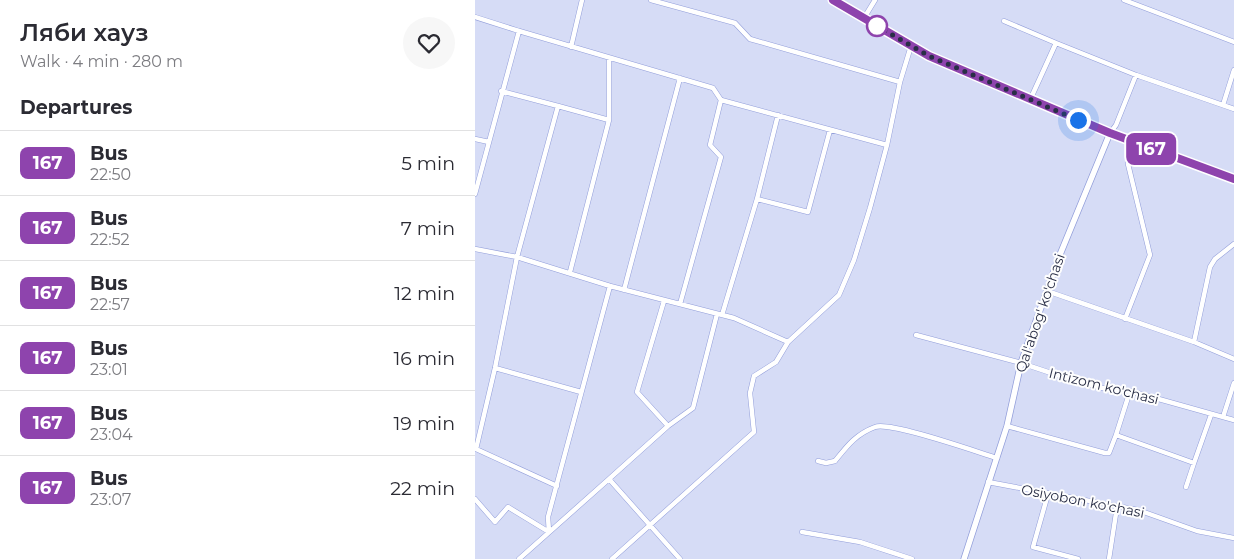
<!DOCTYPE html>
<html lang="en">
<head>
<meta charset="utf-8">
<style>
	body { margin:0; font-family:Montserrat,sans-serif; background:#f7f7f7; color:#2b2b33; height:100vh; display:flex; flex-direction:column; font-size:19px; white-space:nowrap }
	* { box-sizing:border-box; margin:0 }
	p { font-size:16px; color:#7c7c81 }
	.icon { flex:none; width:28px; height:28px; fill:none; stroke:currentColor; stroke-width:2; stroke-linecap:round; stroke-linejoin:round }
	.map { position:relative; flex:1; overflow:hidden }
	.details { display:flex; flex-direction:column; background:#fff; width:475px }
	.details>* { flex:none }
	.badge { padding:0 10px; border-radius:8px; font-size:18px; line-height:32px }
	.you { position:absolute; width:25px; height:25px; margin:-12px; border:4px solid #fff; border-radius:50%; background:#1a73e8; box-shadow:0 0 0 8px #1a73e833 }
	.map>.badge { position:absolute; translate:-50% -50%; box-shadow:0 0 0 2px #fff }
	h2 { padding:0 20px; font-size:19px; line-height:45px }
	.round { display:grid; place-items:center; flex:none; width:52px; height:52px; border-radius:26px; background:#f7f7f7 }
	.headline { display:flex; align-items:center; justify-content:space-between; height:85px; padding:0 20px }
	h1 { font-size:24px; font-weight:600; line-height:38px }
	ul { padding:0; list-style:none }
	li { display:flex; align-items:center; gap:15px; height:65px; padding:0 20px; border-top:1px solid #e1e1e2 }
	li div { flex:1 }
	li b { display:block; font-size:19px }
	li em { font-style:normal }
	li .badge { min-width:55px; font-weight:700; text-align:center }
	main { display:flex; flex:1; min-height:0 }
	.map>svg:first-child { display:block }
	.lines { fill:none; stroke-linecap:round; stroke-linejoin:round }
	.street-casing { stroke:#929eda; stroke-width:5.5 }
	.secondary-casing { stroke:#929eda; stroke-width:7 }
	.street { stroke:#fff; stroke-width:4.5 }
	.secondary { stroke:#fff; stroke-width:5.5 }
	.line-casing { stroke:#fff; stroke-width:11 }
	.line { stroke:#8e44ad; stroke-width:8 }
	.walk { stroke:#292e46; stroke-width:5; stroke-dasharray:0 9 }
	.stop-dot { fill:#fff; stroke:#8e44ad; stroke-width:2.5 }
	.labels { text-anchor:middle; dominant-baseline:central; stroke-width:4; stroke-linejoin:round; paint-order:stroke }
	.street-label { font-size:14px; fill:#292e46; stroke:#fefefe }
</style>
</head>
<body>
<main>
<section class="details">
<div class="headline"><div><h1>Ляби хауз</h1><p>Walk · 4 min · 280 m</p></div><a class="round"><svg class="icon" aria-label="heart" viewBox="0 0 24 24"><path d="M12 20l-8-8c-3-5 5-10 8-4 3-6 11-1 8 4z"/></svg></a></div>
<h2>Departures</h2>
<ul>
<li><span class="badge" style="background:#8e44ad;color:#fff">167</span><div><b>Bus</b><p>22:50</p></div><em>5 min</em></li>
<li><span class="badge" style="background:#8e44ad;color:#fff">167</span><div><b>Bus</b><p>22:52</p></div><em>7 min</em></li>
<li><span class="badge" style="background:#8e44ad;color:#fff">167</span><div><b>Bus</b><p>22:57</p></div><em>12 min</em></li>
<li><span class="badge" style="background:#8e44ad;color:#fff">167</span><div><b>Bus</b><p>23:01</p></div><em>16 min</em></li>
<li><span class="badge" style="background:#8e44ad;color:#fff">167</span><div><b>Bus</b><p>23:04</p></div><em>19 min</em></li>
<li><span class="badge" style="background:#8e44ad;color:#fff">167</span><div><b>Bus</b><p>23:07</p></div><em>22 min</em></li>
</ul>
</section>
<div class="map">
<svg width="759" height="559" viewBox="0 0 759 559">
	<rect width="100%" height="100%" fill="#d6dcf6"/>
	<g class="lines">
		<g class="street-casing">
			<path id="street" d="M176 0 260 23 275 39 425 82
				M649 0 759 42
				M0 17 44 31 0 194
				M389 18 400 0
				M529 21 581 43 555 100
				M44 31 238 88 246 100 412 145
				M581 43 661 75 759 109
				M96 47 107 0
				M26 91 83 106 42 257 20 368 1 449 82 486
				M748 105 759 70
				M83 106 134 120
				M303 115 282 199 333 212 355 130
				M635 133 641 125 661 75
				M0 139 14 142
				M0 249 42 257 135 286 259 318 313 342
				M95 272 134 120V58
				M149 290 205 78
				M572 291 719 342 759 359
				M205 304 246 157 235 145 246 100
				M247 315 282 199
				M650 319 675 255 653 164 654 140
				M441 335 546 363 603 382 636 390 655 391 759 420
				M719 342 735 267 740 259 759 244
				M20 368 106 392
				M655 391 641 435 719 463 736 415
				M748 417 759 383
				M193 426 218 408 242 314
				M532 426 630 453H634L641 435
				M343 461 351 463 360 461C372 446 381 434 400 427 415 421 502 452 522 458
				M134 479 193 426 162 392 189 301
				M513 482 663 510 722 531 759 538
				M711 487 719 463
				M573 494 558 547 603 559
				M0 499 20 522 33 507 74 532
				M74 532 73 517 135 286
				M327 532 385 542 437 559
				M44 559 134 479 205 559
				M137 559 279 432 275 393 279 376 301 362 313 342 364 295 379 260 395 208 412 145 425 82 436 46
				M634 559 642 507"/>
		</g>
		<g class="secondary-casing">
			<path id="secondary" d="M358 0 454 56 635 133 759 179
				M489 559 532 426 546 363 584 257 635 133"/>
		</g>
		<use href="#street" class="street"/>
		<use href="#secondary" class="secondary"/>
	</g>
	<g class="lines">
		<g class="line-casing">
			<path id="line" d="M358 0 454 56 635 133 759 179"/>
		</g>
		<use href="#line" class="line"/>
		<path class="walk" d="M402 26 454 56 603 120"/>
	</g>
	<circle class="stop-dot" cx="402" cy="26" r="10"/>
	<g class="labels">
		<g class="street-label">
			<text transform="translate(565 313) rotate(-71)">Qal'abog' ko'chasi</text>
			<text transform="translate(629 386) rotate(14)">Intizom ko'chasi</text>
			<text transform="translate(608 501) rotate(11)">Osiyobon ko'chasi</text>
		</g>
	</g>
</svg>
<div class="you" style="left:603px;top:120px"></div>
<b class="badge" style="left:676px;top:149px;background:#8e44ad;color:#fff">167</b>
</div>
</main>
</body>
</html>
